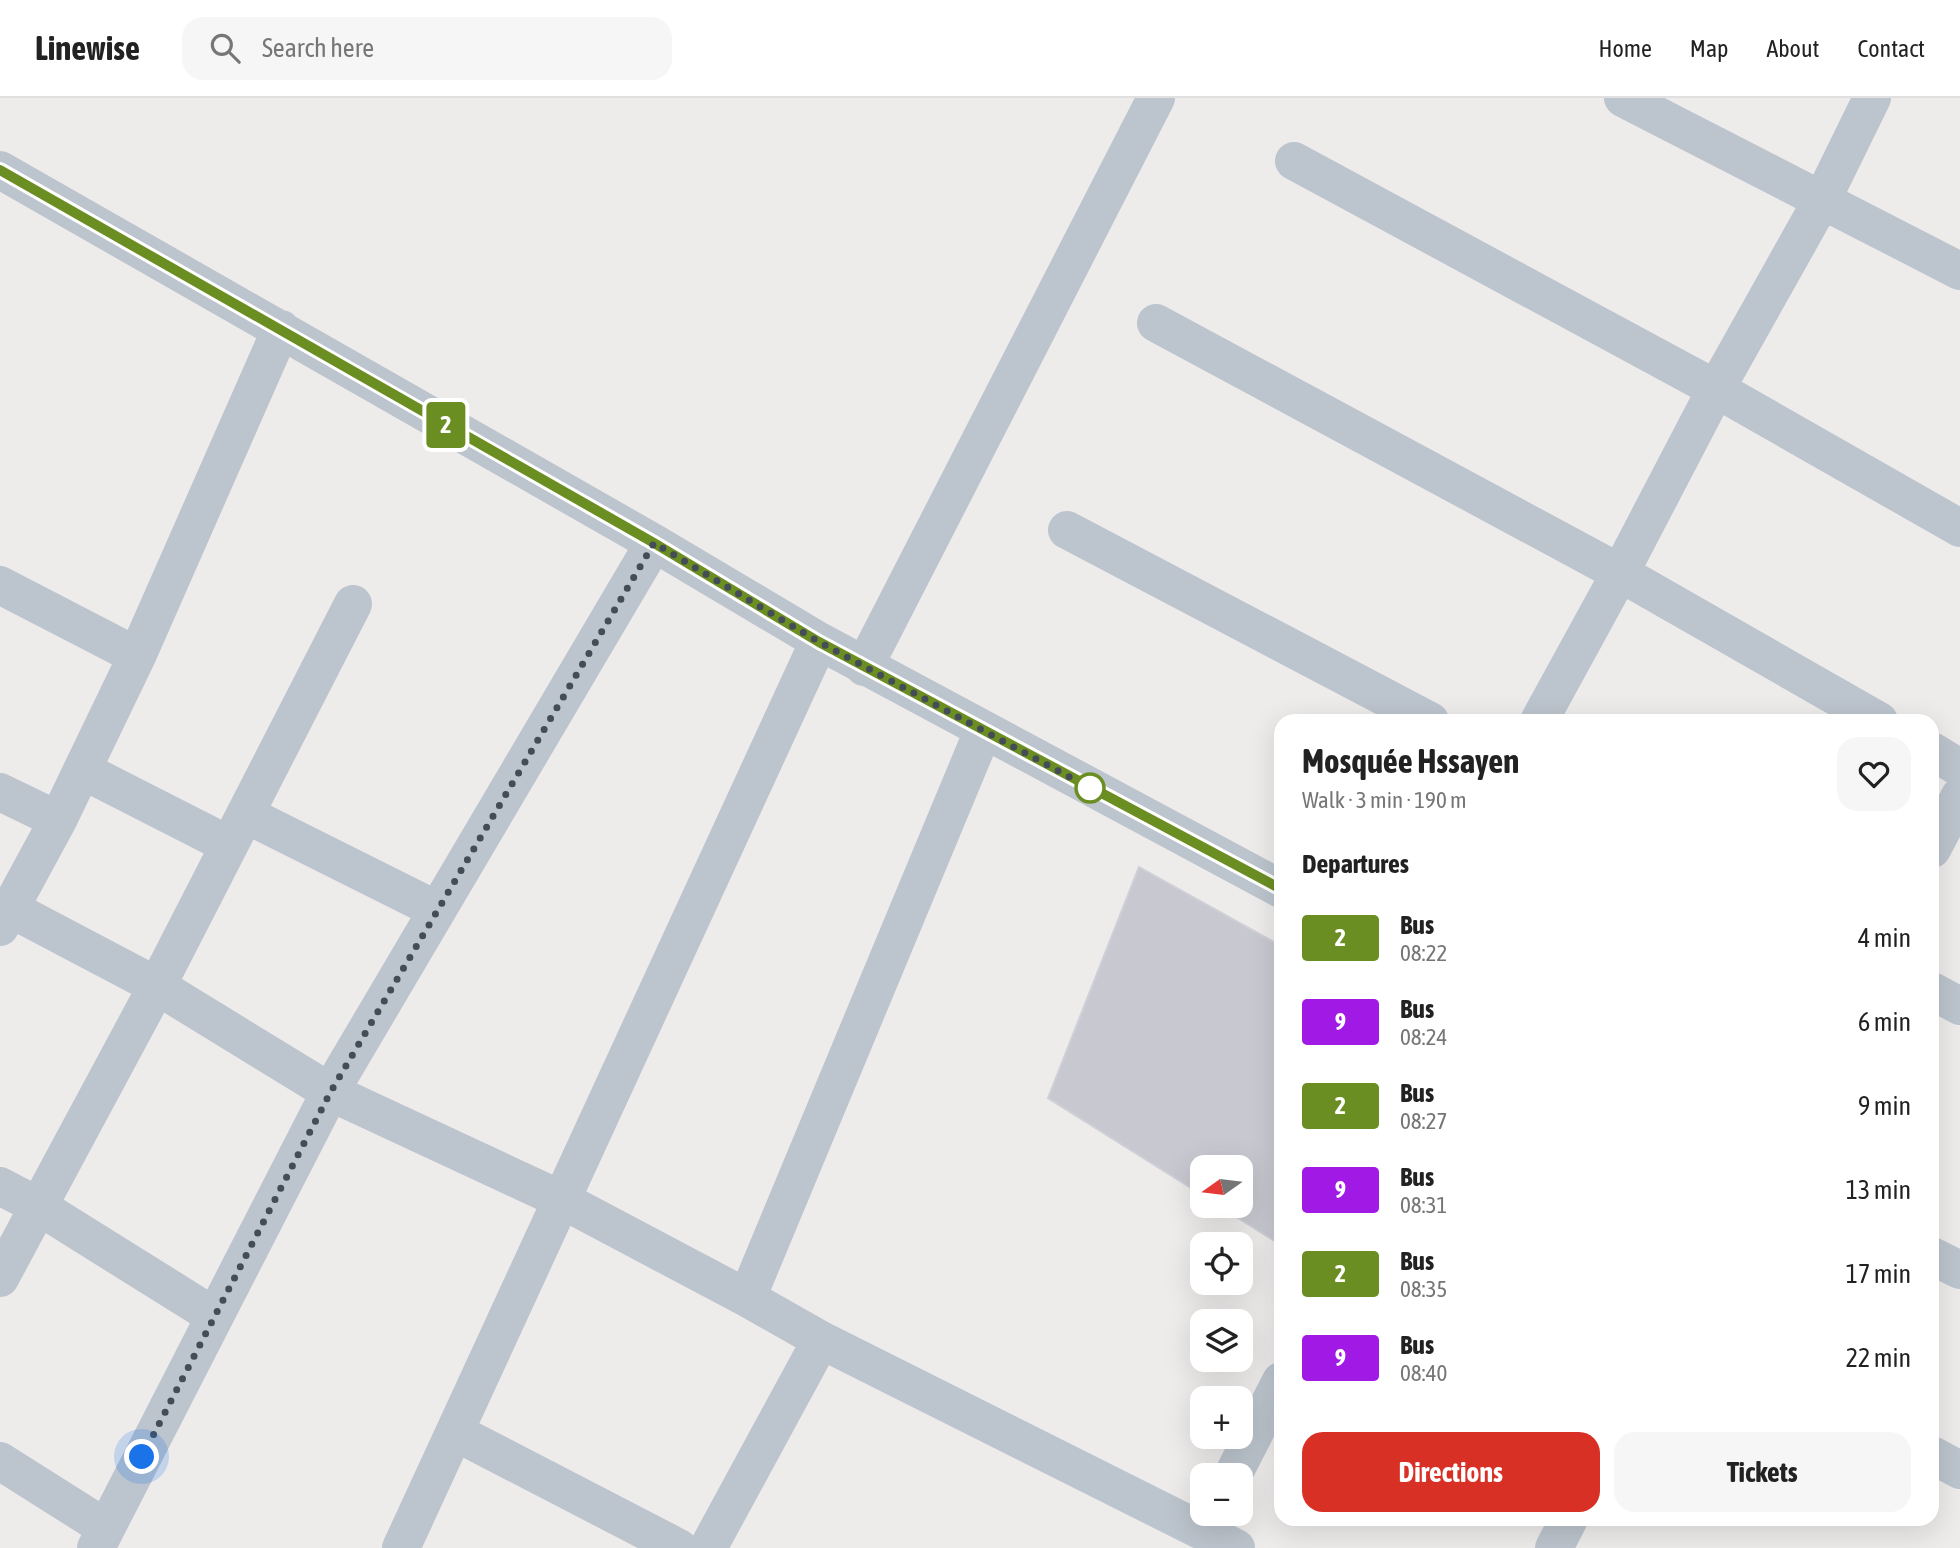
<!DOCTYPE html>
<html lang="en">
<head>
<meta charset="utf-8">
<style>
	body { margin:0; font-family:"Asap Condensed",sans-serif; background:#f6f6f6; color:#222; height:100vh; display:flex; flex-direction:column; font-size:26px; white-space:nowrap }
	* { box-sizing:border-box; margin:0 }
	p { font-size:23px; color:#767676 }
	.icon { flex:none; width:38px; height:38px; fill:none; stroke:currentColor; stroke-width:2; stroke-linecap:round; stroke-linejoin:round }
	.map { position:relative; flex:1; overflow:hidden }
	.panel { position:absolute; left:1274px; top:616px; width:665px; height:812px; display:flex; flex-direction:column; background:#fff; border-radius:21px; box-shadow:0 7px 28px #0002 }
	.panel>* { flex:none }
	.badge { padding:0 14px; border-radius:5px; font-size:24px; line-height:46px }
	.needle { width:46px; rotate:256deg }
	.controls { position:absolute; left:1190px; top:1057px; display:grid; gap:14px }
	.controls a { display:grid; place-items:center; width:63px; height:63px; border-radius:14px; background:#fff; box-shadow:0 7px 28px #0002; font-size:35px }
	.you { position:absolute; width:35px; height:35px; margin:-18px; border:5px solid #fff; border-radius:50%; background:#1a73e8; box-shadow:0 0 0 10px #1a73e833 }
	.map>.badge { position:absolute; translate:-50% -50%; box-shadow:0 0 0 4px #fff }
	h2 { padding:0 28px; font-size:26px; line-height:63px }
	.round { display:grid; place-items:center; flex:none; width:74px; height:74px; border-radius:21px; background:#f6f6f6 }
	.summary { display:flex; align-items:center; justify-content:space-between; height:119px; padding:0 28px }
	h1 { font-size:33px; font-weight:700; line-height:52px }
	.action { display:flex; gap:14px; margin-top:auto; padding:14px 28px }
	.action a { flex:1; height:80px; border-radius:21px; background:#d93025; color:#fff; font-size:28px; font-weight:700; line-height:80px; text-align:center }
	.action a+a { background:#f6f6f6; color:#222 }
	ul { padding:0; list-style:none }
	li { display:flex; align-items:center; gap:21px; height:84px; padding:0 28px }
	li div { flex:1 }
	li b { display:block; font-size:26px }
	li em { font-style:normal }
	li .badge { min-width:77px; font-weight:700; text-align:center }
	header { display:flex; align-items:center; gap:42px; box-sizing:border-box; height:98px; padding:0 35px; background:#fff; border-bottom:2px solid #e0e0e0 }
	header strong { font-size:33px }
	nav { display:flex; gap:38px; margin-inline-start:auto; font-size:24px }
	.search { width:490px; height:63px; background:#f6f6f6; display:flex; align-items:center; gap:18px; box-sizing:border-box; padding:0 24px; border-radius:21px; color:#767676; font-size:26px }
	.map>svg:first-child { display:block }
	.building { fill:#c8c9d0; stroke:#cfd0d7; stroke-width:2 }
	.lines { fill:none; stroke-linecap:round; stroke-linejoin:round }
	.minor { stroke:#bcc4cd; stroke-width:38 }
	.line-casing { stroke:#fff; stroke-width:16 }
	.line { stroke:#6b8e23; stroke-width:10 }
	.walk { stroke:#444c57; stroke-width:7; stroke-dasharray:0 12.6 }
	.stop-dot { fill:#fff; stroke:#6b8e23; stroke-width:3.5 }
</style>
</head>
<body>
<header>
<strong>Linewise</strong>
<div class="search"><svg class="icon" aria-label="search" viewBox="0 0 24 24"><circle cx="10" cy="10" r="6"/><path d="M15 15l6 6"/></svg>Search here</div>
<nav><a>Home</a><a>Map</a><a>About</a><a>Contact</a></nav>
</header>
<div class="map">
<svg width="1960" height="1450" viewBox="0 0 1960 1450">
	<rect width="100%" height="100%" fill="#eeebeb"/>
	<path class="building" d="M1139 769 1281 848V1147L1219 1108H1241V1069H1202V1097L1048 1000Z"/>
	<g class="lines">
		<path class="minor" d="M1623 0 1960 173
			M1294 63 1716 291 1960 430
			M0 72 654 445 819 543 1281 791
			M1156 225 1620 475 1879 623
			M1067 432 1430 623
			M0 487 137 558
			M864 569 1156 0
			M1539 623 1620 475 1716 291 1822 102 1872 0
			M1932 653 1960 670
			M82 672 229 747
			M0 694 58 722
			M245 716 437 812
			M1932 751 1960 698
			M9 810 157 888 330 994 562 1102 747 1200 821 1242 1236 1450
			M0 829 58 722 137 558 281 231
			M1932 893 1960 908
			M0 1088 38 1108 214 1218
			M1932 1158 1960 1172
			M0 1180 157 888 353 506
			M747 1200 983 633
			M455 1334 679 1450
			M1932 1357 1960 1372
			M0 1363 106 1430
			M1233 1377 1281 1283
			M96 1450 330 994 654 445
			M401 1450 819 543
			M708 1450 821 1242
			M1554 1450 1569 1421"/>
	</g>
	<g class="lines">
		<g class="line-casing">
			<path id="line" d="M0 72 654 445 819 544 1281 791"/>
		</g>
		<use href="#line" class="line"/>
		<path class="walk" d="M142 1359 330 995 654 445 819 544 1090 690"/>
	</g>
	<circle class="stop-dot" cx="1090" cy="690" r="14"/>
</svg>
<div class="controls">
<a><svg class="needle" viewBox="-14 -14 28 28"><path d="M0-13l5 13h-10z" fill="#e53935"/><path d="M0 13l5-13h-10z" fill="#767676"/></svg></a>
<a><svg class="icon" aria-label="locate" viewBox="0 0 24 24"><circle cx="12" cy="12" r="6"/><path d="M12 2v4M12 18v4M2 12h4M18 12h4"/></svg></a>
<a><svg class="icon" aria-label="layers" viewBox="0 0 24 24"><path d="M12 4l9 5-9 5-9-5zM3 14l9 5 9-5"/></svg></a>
<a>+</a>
<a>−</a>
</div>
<div class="you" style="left:142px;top:1359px"></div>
<b class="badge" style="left:446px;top:327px;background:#6b8e23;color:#fff">2</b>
<section class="panel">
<div class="summary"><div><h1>Mosquée Hssayen</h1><p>Walk · 3 min · 190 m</p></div><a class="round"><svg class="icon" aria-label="heart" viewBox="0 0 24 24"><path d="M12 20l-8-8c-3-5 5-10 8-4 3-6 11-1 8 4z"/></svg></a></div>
<h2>Departures</h2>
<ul>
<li><span class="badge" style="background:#6b8e23;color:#fff">2</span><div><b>Bus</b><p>08:22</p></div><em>4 min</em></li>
<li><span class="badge" style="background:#a019e5;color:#fff">9</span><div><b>Bus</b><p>08:24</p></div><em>6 min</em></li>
<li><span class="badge" style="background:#6b8e23;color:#fff">2</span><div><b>Bus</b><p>08:27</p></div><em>9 min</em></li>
<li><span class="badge" style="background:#a019e5;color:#fff">9</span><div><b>Bus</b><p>08:31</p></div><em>13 min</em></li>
<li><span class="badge" style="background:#6b8e23;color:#fff">2</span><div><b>Bus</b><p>08:35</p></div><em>17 min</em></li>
<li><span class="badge" style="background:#a019e5;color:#fff">9</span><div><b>Bus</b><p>08:40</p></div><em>22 min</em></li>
</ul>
<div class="action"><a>Directions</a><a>Tickets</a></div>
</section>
</div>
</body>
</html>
